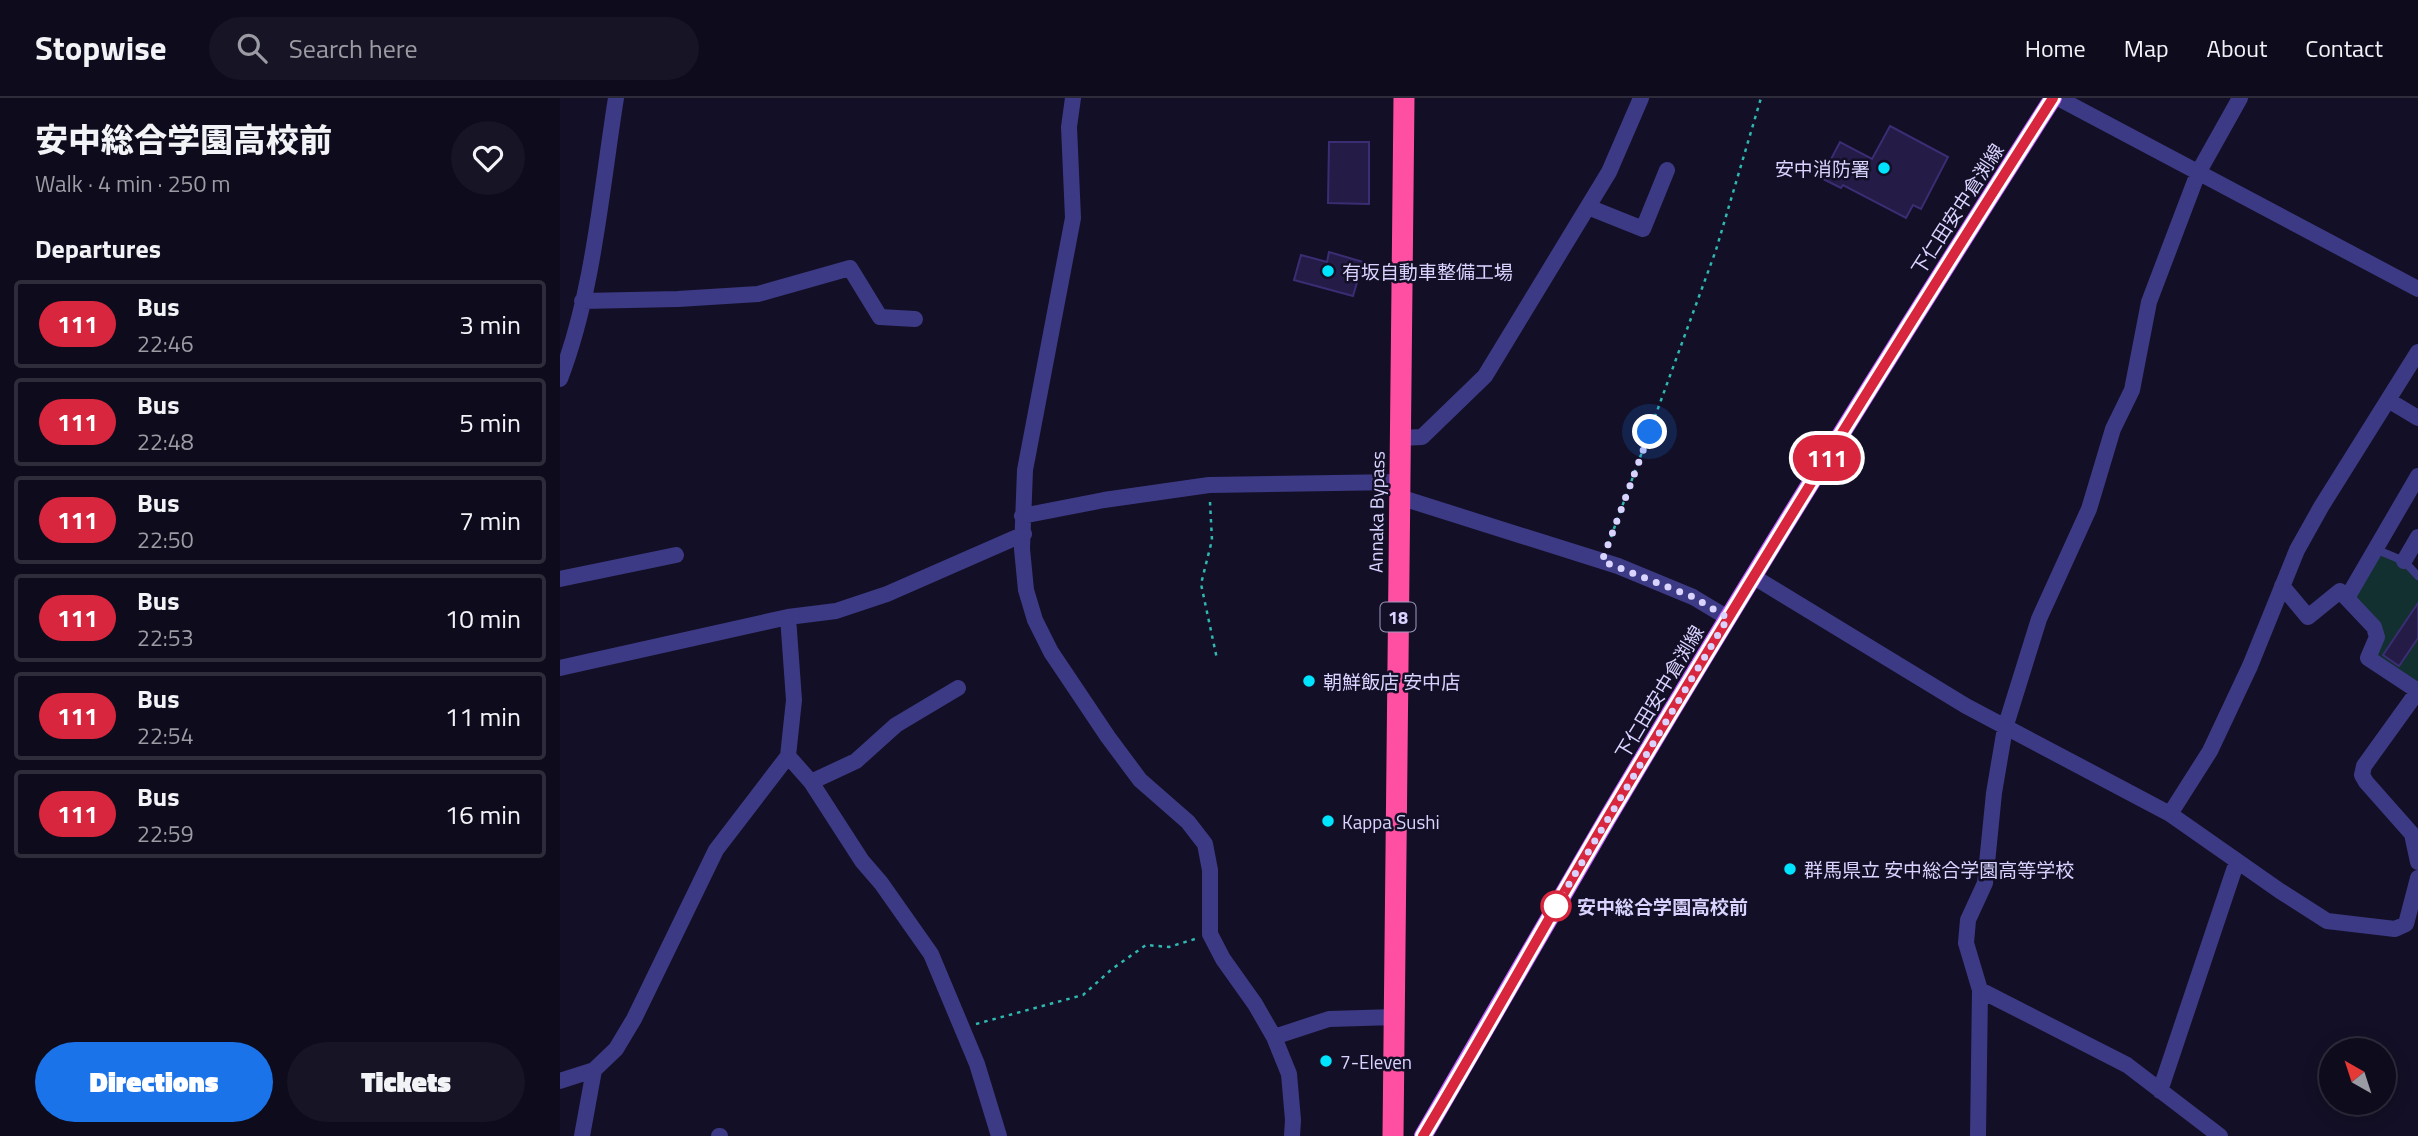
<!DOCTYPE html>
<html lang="en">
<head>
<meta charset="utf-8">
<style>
	body { margin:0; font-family:"Titillium Web","Noto Sans JP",sans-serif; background:#171425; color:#f1f3f6; height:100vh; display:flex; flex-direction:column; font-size:26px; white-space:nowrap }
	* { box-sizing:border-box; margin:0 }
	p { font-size:23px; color:#9b9ba3 }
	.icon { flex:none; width:38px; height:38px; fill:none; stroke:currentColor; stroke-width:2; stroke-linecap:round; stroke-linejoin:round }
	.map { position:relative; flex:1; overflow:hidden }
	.sheet { display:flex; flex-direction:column; background:#0e0b1c; width:560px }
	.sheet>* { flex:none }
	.badge { padding:0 14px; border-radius:23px; font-size:24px; line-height:46px }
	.needle { width:46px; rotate:321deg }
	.tools { position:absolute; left:1759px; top:940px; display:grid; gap:14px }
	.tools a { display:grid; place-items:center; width:77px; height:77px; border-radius:50%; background:#0e0b1c; box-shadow:0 4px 18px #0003,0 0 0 2px #2e2b3b; font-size:35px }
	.you { position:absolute; width:35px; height:35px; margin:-18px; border:5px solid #fff; border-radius:50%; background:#1a73e8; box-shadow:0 0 0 10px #1a73e833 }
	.map>.badge { position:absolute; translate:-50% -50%; box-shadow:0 0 0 4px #fff }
	h2 { padding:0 35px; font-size:26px; line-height:63px }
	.round { display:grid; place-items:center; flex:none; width:74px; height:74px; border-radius:37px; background:#171425 }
	.headline { display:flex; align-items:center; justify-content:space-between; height:119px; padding:0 35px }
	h1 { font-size:33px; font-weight:800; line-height:52px }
	.primary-button { display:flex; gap:14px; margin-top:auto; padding:14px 35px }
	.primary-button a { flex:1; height:80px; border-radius:42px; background:#1a73e8; color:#fff; font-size:28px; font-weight:800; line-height:80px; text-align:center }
	.primary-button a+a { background:#171425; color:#f1f3f6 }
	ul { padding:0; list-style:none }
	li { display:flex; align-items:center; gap:21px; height:88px; margin:0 14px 10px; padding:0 21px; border:4px solid #2e2b3b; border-radius:7px }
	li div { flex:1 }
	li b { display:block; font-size:26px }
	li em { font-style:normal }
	li .badge { min-width:77px; font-weight:700; text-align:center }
	header { display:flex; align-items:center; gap:42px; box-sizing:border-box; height:98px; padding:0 35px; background:#0e0b1c; border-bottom:2px solid #2e2b3b }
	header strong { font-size:33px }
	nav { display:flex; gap:38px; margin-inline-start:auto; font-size:24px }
	.search { width:490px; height:63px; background:#171425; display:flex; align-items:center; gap:18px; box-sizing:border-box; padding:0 24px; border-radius:38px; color:#9b9ba3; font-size:26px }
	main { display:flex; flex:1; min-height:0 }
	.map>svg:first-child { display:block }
	.green { fill:#12302f }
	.building { fill:#241b47; stroke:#3b2d73; stroke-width:2 }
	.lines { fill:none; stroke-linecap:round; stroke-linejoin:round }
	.path { stroke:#2fb8b0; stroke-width:2.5; stroke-dasharray:3.5 5; stroke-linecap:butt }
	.lane { stroke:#3d3a85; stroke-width:8 }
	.street { stroke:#3d3a85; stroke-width:16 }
	.primary { stroke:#c25bff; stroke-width:18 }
	.highway { stroke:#ff4fa3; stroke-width:21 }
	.line-casing { stroke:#fff; stroke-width:16 }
	.line { stroke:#d7263d; stroke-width:10 }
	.walk { stroke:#d9d4ff; stroke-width:7; stroke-dasharray:0 12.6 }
	.poi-dot { fill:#00e5ff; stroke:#130f26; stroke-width:2.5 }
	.stop-dot { fill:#fff; stroke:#d7263d; stroke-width:3.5 }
	.labels { text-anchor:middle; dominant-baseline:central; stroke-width:5; stroke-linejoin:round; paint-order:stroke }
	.shield { fill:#130f26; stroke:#9e99be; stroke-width:2 }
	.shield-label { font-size:18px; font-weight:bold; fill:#d9d4ff }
	.poi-label { font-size:19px; fill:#d9d4ff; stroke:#130f26; text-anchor:start }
	.street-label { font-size:19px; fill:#d9d4ff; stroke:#130f26 }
	.stop-label { font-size:19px; font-weight:bold; fill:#d9d4ff; stroke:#130f26; text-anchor:start }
</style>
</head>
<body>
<header>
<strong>Stopwise</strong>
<div class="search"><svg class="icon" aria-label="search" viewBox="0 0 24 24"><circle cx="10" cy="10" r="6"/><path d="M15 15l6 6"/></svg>Search here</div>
<nav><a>Home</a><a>Map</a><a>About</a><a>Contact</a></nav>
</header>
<main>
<section class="sheet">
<div class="headline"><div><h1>安中総合学園高校前</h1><p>Walk · 4 min · 250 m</p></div><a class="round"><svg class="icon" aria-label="heart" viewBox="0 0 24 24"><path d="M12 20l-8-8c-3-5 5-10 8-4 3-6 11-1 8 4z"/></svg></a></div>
<h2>Departures</h2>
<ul>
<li><span class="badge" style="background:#d7263d;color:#fff">111</span><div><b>Bus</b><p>22:46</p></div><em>3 min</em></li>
<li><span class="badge" style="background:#d7263d;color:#fff">111</span><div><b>Bus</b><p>22:48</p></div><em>5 min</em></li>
<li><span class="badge" style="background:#d7263d;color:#fff">111</span><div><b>Bus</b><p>22:50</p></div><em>7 min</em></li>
<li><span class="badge" style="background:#d7263d;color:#fff">111</span><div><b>Bus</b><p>22:53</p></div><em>10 min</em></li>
<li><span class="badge" style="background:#d7263d;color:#fff">111</span><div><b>Bus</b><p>22:54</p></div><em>11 min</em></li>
<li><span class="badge" style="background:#d7263d;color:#fff">111</span><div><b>Bus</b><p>22:59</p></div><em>16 min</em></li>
</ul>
<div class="primary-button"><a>Directions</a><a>Tickets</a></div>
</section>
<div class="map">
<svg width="1858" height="1038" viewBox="0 0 1858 1038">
	<rect width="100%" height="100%" fill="#130f26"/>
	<path class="green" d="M1819 455 1845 468 1858 482V585L1816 559 1820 550 1793 499Z"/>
	<path class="building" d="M1330 28 1388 59 1361 111 1353 107 1346 120 1283 87 1281 90 1261 80 1280 44 1312 61Z
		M769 44H809V106L768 105Z
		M769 154 803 164 793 198 734 182 741 157 767 164Z
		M1858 505V540L1839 568 1823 557Z"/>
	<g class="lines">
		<path class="path" d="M650 404 652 442 641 486 657 561
			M1048 447 1156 152 1201 0
			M416 926 523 897 552 871 586 847 609 849 635 841"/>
		<path class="lane" d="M1815 451 1844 463 1858 478"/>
		<path class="street" d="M513 0 509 29 513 120 465 372 462 451 466 492 475 522 491 554 548 639 580 682 628 724 645 746 650 772V836L663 861 695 906 714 939 729 976 733 1022 732 1038
			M1498 0 1858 191
			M1028 109 1083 131 1107 72
			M22 203 118 201 198 196 290 170 320 219 355 221
			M0 281C34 192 41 93 56 0
			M1828 302 1858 320
			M840 340 862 339 925 278 1049 74 1081 0
			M839 399 1058 468 1133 499 1168 520
			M462 418 544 402 649 387 839 384
			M1844 463 1858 439
			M1194 479 1406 608 1610 716 1720 793 1767 823 1835 831 1846 826 1858 780
			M0 481 116 457
			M1722 488 1748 519 1780 493 1814 529 1817 539 1808 560 1858 593
			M1787 500 1858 378
			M0 570 228 519 276 513 327 496 464 436
			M1858 593 1804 668 1802 677 1806 684 1852 736 1858 764
			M228 658 251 684 302 763 321 785 371 856 417 966 439 1038
			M251 684 296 663 336 627 398 590
			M1610 716 1650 653 1690 568 1737 452 1761 409 1858 254
			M1420 892 1567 967 1660 1038
			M714 939 769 921 835 919
			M0 983 34 972 56 951 74 921 156 752 228 658 234 602 228 519
			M1600 993 1677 763
			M22 1038 34 972
			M159 1038H160
			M1418 1038 1420 892 1406 845 1408 822 1425 785 1434 695 1445 630 1479 521 1529 411 1553 331 1572 292 1589 204 1638 75 1680 0"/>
		<path class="primary" d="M863 1038C925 933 985 826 1047 721 1191 478 1341 238 1493 0"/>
		<path class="highway" d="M833 1038 844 0"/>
	</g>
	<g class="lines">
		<g class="line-casing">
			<path id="line" d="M863 1038C926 933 985 826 1047 721 1192 478 1341 238 1493 0"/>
		</g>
		<use href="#line" class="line"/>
		<path class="walk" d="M996 808 1168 520 1133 499 1042 463 1090 334"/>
	</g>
	<g class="poi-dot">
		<circle cx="1324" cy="70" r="7"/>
		<circle cx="768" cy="173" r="7"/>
		<circle cx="749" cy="583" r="7"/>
		<circle cx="768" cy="723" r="7"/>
		<circle cx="1230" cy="771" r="7"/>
		<circle cx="766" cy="963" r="7"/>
	</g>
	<circle class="stop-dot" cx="996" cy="808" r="14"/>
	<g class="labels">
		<rect class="shield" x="820.5" y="504.5" width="35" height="29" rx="5"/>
		<g class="shield-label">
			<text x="838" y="519">18</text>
		</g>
		<g class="poi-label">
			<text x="1310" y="70" text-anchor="end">安中消防署</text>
			<text x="782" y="173">有坂自動車整備工場</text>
			<text x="763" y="583">朝鮮飯店 安中店</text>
			<text x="782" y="723">Kappa Sushi</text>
			<text x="1244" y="771">群馬県立 安中総合学園高等学校</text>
			<text x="780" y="963">7-Eleven</text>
		</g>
		<g class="street-label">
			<text transform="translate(1397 111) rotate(-57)">下仁田安中倉渕線</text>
			<text transform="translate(816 414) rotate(-89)">Annaka Bypass</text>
			<text transform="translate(1099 594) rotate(-59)">下仁田安中倉渕線</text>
		</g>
		<g class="stop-label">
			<text x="1017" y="808">安中総合学園高校前</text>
		</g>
	</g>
</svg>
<div class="tools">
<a><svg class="needle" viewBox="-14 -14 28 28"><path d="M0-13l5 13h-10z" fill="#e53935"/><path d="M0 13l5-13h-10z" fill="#9b9ba3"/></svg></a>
</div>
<div class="you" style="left:1090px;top:334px"></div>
<b class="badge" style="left:1267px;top:360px;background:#d7263d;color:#fff">111</b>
</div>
</main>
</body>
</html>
